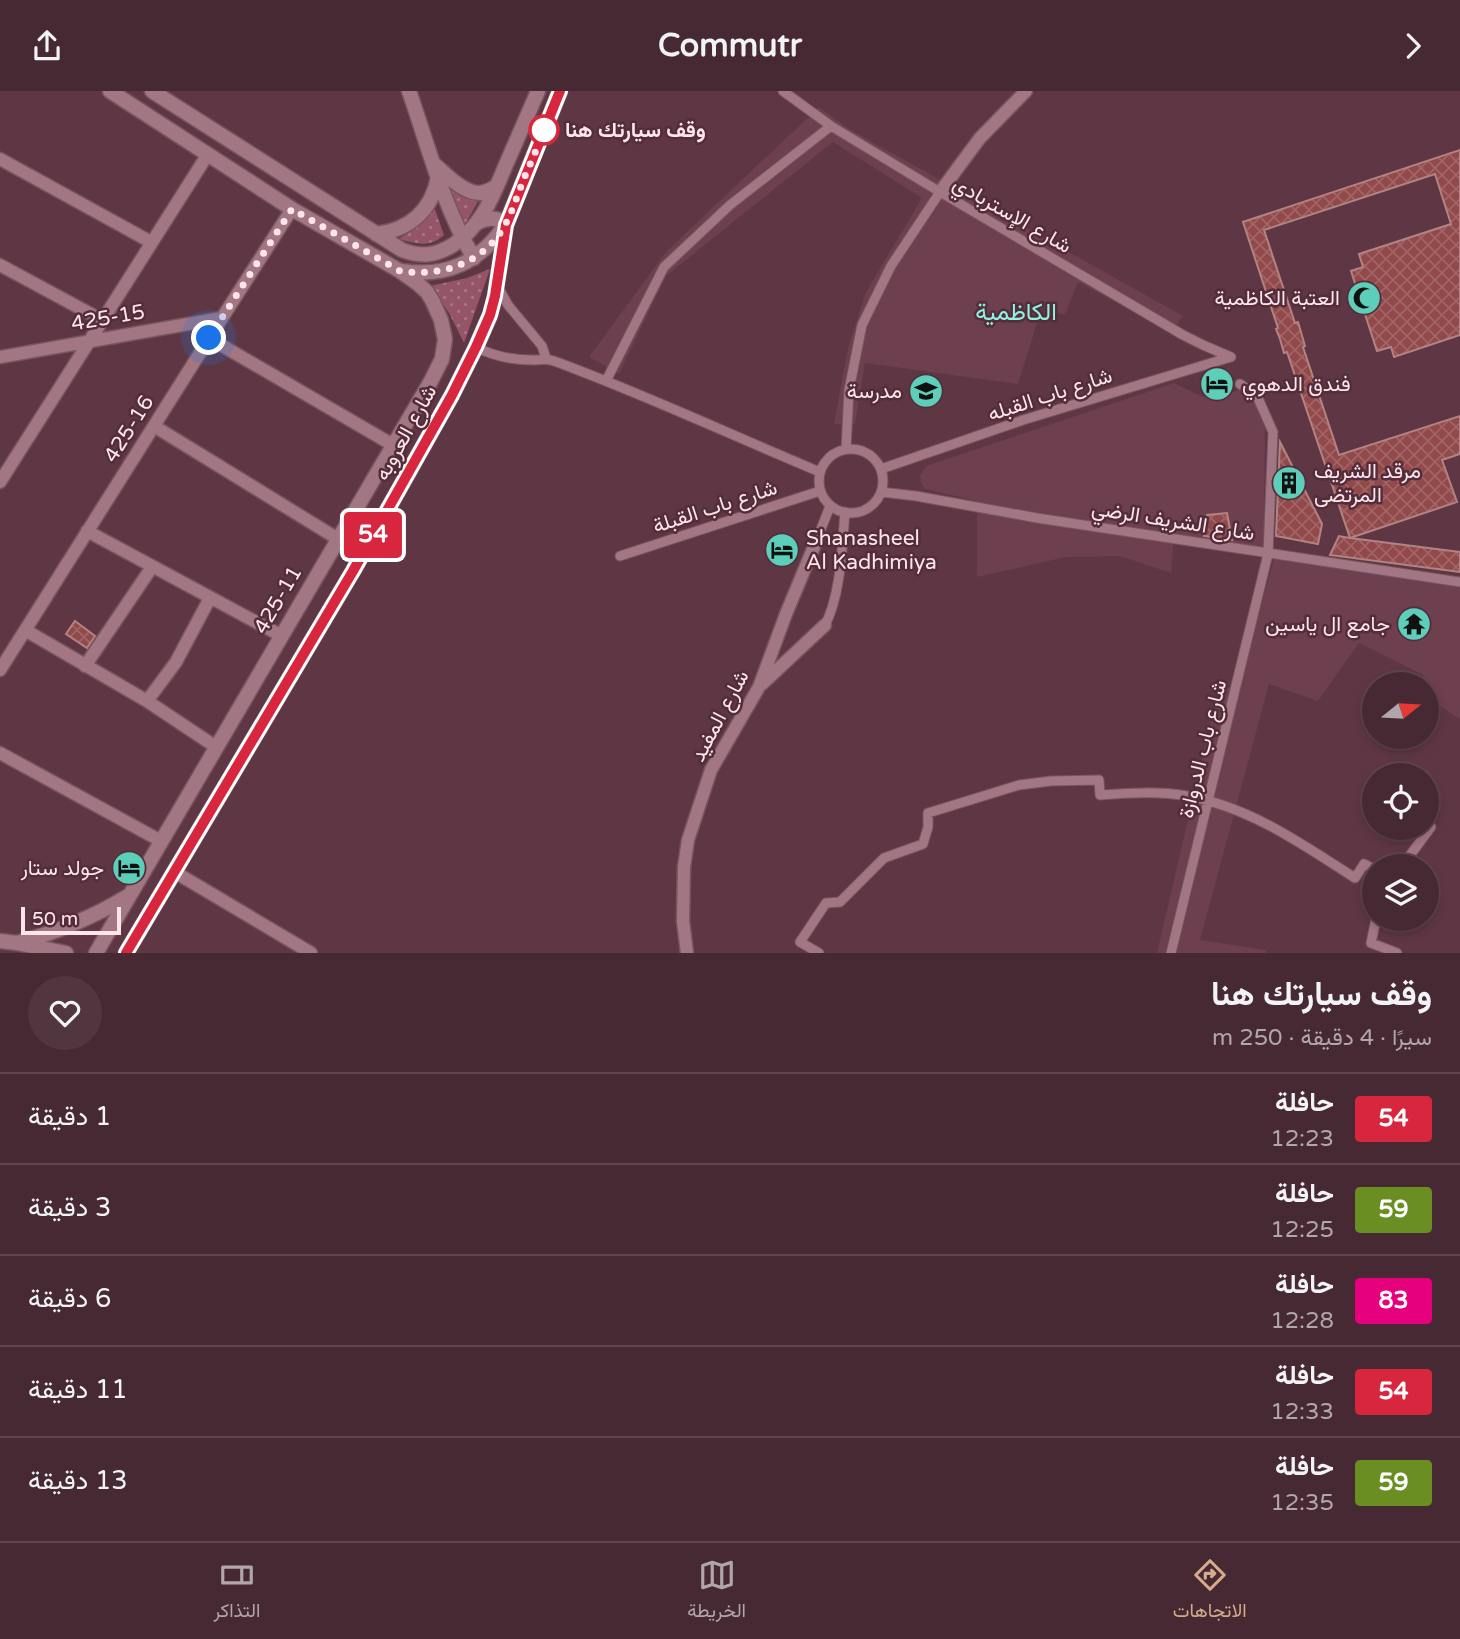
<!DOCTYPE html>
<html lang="ar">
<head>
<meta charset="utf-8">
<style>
	body { margin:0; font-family:"Varela Round",Vazirmatn,sans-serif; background:#51353f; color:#f1f3f6; direction:rtl; height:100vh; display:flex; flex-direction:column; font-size:26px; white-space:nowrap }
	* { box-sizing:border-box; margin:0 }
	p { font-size:23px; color:#b0a6ac }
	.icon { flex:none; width:38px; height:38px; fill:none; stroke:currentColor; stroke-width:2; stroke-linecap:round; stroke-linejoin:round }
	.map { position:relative; height:862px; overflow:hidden; direction:ltr }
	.sheet { display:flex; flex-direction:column; background:#472933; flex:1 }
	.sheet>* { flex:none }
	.badge { padding:0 14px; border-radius:5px; font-size:24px; line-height:46px }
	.needle { width:46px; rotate:72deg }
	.buttons { position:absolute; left:1362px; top:581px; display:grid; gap:14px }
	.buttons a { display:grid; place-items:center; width:77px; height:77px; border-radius:50%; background:#472933; box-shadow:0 4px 10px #0003,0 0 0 2px #5f454e; font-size:35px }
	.scale { position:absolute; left:21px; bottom:18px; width:100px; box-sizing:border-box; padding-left:7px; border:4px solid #fee4eb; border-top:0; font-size:19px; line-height:24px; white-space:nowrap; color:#fee4eb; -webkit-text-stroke:5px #532d39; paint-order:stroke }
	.you { position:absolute; width:35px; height:35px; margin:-18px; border:5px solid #fff; border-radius:50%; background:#1a73e8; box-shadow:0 0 0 10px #1a73e833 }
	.map>.badge { position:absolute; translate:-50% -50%; box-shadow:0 0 0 4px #fff }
	.round { display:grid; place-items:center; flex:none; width:74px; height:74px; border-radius:37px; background:#51353f }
	.summary { display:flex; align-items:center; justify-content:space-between; height:119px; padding:0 28px }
	h1 { font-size:33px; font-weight:700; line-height:52px }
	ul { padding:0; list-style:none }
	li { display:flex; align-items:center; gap:21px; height:91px; padding:0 28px; border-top:2px solid #5f454e }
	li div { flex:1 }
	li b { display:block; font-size:26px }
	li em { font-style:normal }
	li .badge { min-width:77px; font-weight:700; text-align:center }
	header { display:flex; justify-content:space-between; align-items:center; height:91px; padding:0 28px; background:#472933; font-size:32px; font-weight:700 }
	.menu { display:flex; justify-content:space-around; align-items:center; height:98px; border-top:2px solid #5f454e; background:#472933; font-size:19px; color:#b0a6ac }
	.menu a { display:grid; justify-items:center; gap:4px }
	.menu .on { color:#d6ab8b }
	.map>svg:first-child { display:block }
	.built { fill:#6e3f4e }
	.grass { fill:url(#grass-dots) }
	.building { fill:url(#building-cross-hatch); stroke:#b28382; stroke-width:2 }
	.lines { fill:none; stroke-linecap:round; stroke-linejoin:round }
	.pedestrian-casing { stroke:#775560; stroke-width:11 }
	.minor-casing { stroke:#775560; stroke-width:15 }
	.tertiary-casing { stroke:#775560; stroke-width:17 }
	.pedestrian { stroke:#a37683; stroke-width:9 }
	.minor { stroke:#a37683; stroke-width:12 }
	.tertiary { stroke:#a37683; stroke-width:14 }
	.line-casing { stroke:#fff; stroke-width:16 }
	.line { stroke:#d7263d; stroke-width:10 }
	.walk { stroke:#fee4eb; stroke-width:7; stroke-dasharray:0 12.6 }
	.stop-dot { fill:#fff; stroke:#d7263d; stroke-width:3.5 }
	.labels { text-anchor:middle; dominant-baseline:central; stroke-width:5; stroke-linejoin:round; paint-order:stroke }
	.stop-label { font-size:21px; font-weight:bold; fill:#fee4eb; stroke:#532d39; text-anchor:start }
	.street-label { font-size:21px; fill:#fee4eb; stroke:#532d39 }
	.poi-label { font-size:21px; fill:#fee4eb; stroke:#532d39; text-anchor:end }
	.quarter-label { font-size:24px; fill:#8ef3e0; stroke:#532d39 }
</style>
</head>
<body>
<header><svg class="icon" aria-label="forward" viewBox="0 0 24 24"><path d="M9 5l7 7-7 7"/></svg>Commutr<svg class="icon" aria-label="share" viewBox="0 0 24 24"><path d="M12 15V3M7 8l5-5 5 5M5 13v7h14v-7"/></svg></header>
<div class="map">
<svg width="1460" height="862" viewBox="0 0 1460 862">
	<defs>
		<pattern id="grass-dots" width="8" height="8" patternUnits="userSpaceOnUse" patternTransform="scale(1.75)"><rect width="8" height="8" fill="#955569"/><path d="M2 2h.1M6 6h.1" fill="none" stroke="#aa7586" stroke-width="1.8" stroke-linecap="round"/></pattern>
		<pattern id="building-cross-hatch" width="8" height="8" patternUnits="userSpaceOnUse" patternTransform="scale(1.75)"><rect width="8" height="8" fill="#91494a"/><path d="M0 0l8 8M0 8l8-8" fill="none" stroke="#a26364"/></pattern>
	</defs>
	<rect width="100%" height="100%" fill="#5f3744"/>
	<path class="built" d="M819 16 849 38 1183 225 1172 241 1078 191 1065 224 1042 216 1018 293 865 272 855 333H834L848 257 866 201 922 107 833 51 666 185 619 283 589 266 666 161Z
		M1174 292 1201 305 1213 307 1246 297 1252 304 1260 318 1265 337 1264 453 1262 457 1174 445 1171 482 1120 465 1066 466 977 486V410L925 398 921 392 920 384 926 375Z
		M1275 464 1460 491V628L1426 606V593H1420L1423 584 1359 552 1318 610 1269 593 1200 849 1266 859V862H1157L1219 596 1236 597 1242 584Z"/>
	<path class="grass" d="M445 88 481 105 463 137Z
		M434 116 444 144C430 157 416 153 399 148L416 136Z
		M490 178 464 252 449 222 430 195 467 187Z"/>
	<path class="building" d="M1460 59V244L1394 266 1391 256 1377 260 1351 180 1363 176 1359 163 1451 133 1435 83 1264 139 1295 232 1298 231 1305 255 1303 256 1339 364 1460 325V363L1442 369 1457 411 1350 447 1460 461V481L1330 464 1339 445 1350 447 1287 261 1284 262 1280 248 1276 238 1278 237 1243 131Z
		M1280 351 1322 433 1318 453 1276 445Z
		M1227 422 1232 449 1204 445 1207 424Z
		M75 530 95 545 87 557 66 543Z"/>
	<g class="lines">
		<g class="pedestrian-casing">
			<path id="pedestrian" d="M783 0 831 35 940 101 1183 244 1203 254 1231 266
				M497 194 508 214 542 255 546 267
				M476 256C493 265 514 269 533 269 541 269 546 267 554 270 644 303 731 344 820 381
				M606 290 664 176 730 114 831 35
				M846 358 849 299 862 234 891 175 940 101
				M819 390a32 32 0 1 1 64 0a32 32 0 1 1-64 0Z
				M881 378 1023 329 1231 266
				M881 401 916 405 1037 427 1460 491
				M818 446 830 415
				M620 465 820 400
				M825 534C841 504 842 455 845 421
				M1402 775 1431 736
				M1376 828 1371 852 1397 862
				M819 862 800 851 826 812 840 811 884 767 923 753 928 736V722L1019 694 1051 690 1099 689 1100 704C1129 702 1158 700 1187 705 1250 716 1302 753 1355 787L1364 773 1374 778
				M1171 862 1268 463 1273 341 1257 305 1240 293"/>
		</g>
		<g class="minor-casing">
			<path id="minor" d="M0 68 151 151
				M940 101 980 47 1026 0
				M0 174 102 229
				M209 247 393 354
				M0 266 222 227
				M154 335 338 448
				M0 391 208 63
				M87 440 282 545
				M25 539 147 610 216 656
				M85 575 152 476
				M0 579 222 227 292 118
				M762 593 825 534
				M147 610 176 571 210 507
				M0 662 161 750
				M178 783 311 862
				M687 862 683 830 684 776 688 749 711 679 759 596 786 523 818 446"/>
		</g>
		<g class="tertiary-casing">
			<path id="tertiary" d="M152 0 402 159C421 166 435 165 453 154 485 132 493 103 508 69 518 46 528 23 538 0
				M409 0C428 54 444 118 474 167
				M435 74C447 84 463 102 480 102 486 101 492 98 497 95
				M376 143C410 139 432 119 438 86
				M401 180C447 187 480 171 506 133 497 126 487 126 477 132
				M0 850 17 852 66 862
				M17 852C58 841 92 827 128 805
				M96 862 431 290 442 268 445 248 441 229 433 211 427 201 417 192 400 180 292 118 110 0
				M126 862 353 480 452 304 476 256 490 224 495 205 506 133 560 0"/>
		</g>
		<use href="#pedestrian" class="pedestrian"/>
		<use href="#minor" class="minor"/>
		<use href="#tertiary" class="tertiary"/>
	</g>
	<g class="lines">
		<g class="line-casing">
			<path id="line" d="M126 862 353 480 452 304 476 256 490 224 495 205 506 134 560 0"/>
		</g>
		<use href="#line" class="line"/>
		<path class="walk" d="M209 247 292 118 400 180C441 186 482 173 504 136 512 122 517 105 523 90 530 73 538 56 544 39"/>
	</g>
	<defs>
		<g id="mosque-disc" transform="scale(1.75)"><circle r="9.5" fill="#5cceba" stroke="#532d39"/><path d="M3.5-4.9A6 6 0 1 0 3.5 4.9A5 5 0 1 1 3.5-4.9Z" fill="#111"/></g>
		<g id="hotel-disc" transform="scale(1.75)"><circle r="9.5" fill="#5cceba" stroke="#532d39"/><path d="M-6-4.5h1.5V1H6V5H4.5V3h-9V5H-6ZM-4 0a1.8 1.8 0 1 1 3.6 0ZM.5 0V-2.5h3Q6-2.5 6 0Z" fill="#111"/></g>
		<g id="school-disc" transform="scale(1.75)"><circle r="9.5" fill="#5cceba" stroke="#532d39"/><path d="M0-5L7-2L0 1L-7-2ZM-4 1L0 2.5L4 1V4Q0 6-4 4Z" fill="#111"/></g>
		<g id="building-disc" transform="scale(1.75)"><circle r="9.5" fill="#5cceba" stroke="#532d39"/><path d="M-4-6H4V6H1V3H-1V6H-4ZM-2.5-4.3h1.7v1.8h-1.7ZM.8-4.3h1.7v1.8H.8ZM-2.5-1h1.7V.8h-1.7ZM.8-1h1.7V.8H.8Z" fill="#111"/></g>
		<g id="temple-disc" transform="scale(1.75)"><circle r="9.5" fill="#5cceba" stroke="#532d39"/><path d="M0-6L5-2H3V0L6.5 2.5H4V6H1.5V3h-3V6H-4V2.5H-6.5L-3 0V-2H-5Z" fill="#111"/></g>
	</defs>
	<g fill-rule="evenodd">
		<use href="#mosque-disc" x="1364" y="207"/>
		<use href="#hotel-disc" x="1217" y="293"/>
		<use href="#school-disc" x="926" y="300"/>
		<use href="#building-disc" x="1289" y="392"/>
		<use href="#hotel-disc" x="782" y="459"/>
		<use href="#temple-disc" x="1414" y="533"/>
		<use href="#hotel-disc" x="129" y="777"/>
	</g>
	<circle class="stop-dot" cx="544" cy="39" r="14"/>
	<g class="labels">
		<g class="stop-label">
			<text x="565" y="39">وقف سيارتك هنا</text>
		</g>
		<g class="street-label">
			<text transform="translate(1012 124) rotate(30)">شارع الإستربادي</text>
			<text transform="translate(108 227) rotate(-10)">425-15</text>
			<text transform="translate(1050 304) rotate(-18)">شارع باب القبله</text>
			<text transform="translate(129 338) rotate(-58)">425-16</text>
			<text transform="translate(406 342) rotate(-61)">شارع العروبه</text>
			<text transform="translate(715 416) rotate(-18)">شارع باب القبلة</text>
			<text transform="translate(1173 430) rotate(9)">شارع الشريف الرضي</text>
			<text transform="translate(278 509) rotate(-60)">425-11</text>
			<text transform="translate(720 625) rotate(-62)">شارع المفيد</text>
			<text transform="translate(1203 658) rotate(-76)">شارع باب الدروازة</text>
		</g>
		<g class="poi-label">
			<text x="1340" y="207">العتبة الكاظمية</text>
			<text x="1242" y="293" text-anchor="start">فندق الدهوي</text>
			<text x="902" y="300">مدرسة</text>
			<text x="1314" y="380" text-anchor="start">مرقد الشريف<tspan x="1314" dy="24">المرتضى</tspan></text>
			<text x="806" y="447" text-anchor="start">Shanasheel<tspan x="806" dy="24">Al Kadhimiya</tspan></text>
			<text x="1390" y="533">جامع ال ياسين</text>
			<text x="104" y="777">جولد ستار</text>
		</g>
		<g class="quarter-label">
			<text x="1016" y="221">الكاظمية</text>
		</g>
	</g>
</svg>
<div class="buttons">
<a><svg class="needle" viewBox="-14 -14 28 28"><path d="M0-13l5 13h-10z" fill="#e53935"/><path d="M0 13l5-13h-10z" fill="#b0a6ac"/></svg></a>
<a><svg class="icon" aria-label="locate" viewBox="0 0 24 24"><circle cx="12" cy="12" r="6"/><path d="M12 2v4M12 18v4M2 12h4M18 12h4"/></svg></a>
<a><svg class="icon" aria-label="layers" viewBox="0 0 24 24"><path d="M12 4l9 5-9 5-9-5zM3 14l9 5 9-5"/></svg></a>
</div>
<div class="scale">50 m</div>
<div class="you" style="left:209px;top:247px"></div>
<b class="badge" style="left:373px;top:444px;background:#d7263d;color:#fff">54</b>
</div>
<section class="sheet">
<div class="summary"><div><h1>وقف سيارتك هنا</h1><p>سيرًا · 4 دقيقة · 250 m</p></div><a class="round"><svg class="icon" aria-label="heart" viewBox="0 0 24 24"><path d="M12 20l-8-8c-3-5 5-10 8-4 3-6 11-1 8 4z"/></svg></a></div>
<ul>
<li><span class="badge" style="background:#d7263d;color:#fff">54</span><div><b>حافلة</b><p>12:23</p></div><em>1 دقيقة</em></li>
<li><span class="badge" style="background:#6b8e23;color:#fff">59</span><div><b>حافلة</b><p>12:25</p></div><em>3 دقيقة</em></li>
<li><span class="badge" style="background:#e6007e;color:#fff">83</span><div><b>حافلة</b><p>12:28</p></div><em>6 دقيقة</em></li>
<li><span class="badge" style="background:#d7263d;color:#fff">54</span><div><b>حافلة</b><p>12:33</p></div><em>11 دقيقة</em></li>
<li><span class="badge" style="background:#6b8e23;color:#fff">59</span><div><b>حافلة</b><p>12:35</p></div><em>13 دقيقة</em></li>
</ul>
</section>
<nav class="menu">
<a class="on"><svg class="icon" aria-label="directions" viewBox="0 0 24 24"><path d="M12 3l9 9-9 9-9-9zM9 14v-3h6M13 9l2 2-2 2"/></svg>الاتجاهات</a>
<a><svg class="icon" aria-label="map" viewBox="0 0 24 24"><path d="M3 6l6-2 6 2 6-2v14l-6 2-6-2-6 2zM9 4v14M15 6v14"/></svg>الخريطة</a>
<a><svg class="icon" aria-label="tickets" viewBox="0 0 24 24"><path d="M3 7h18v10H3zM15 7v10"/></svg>التذاكر</a>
</nav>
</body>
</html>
